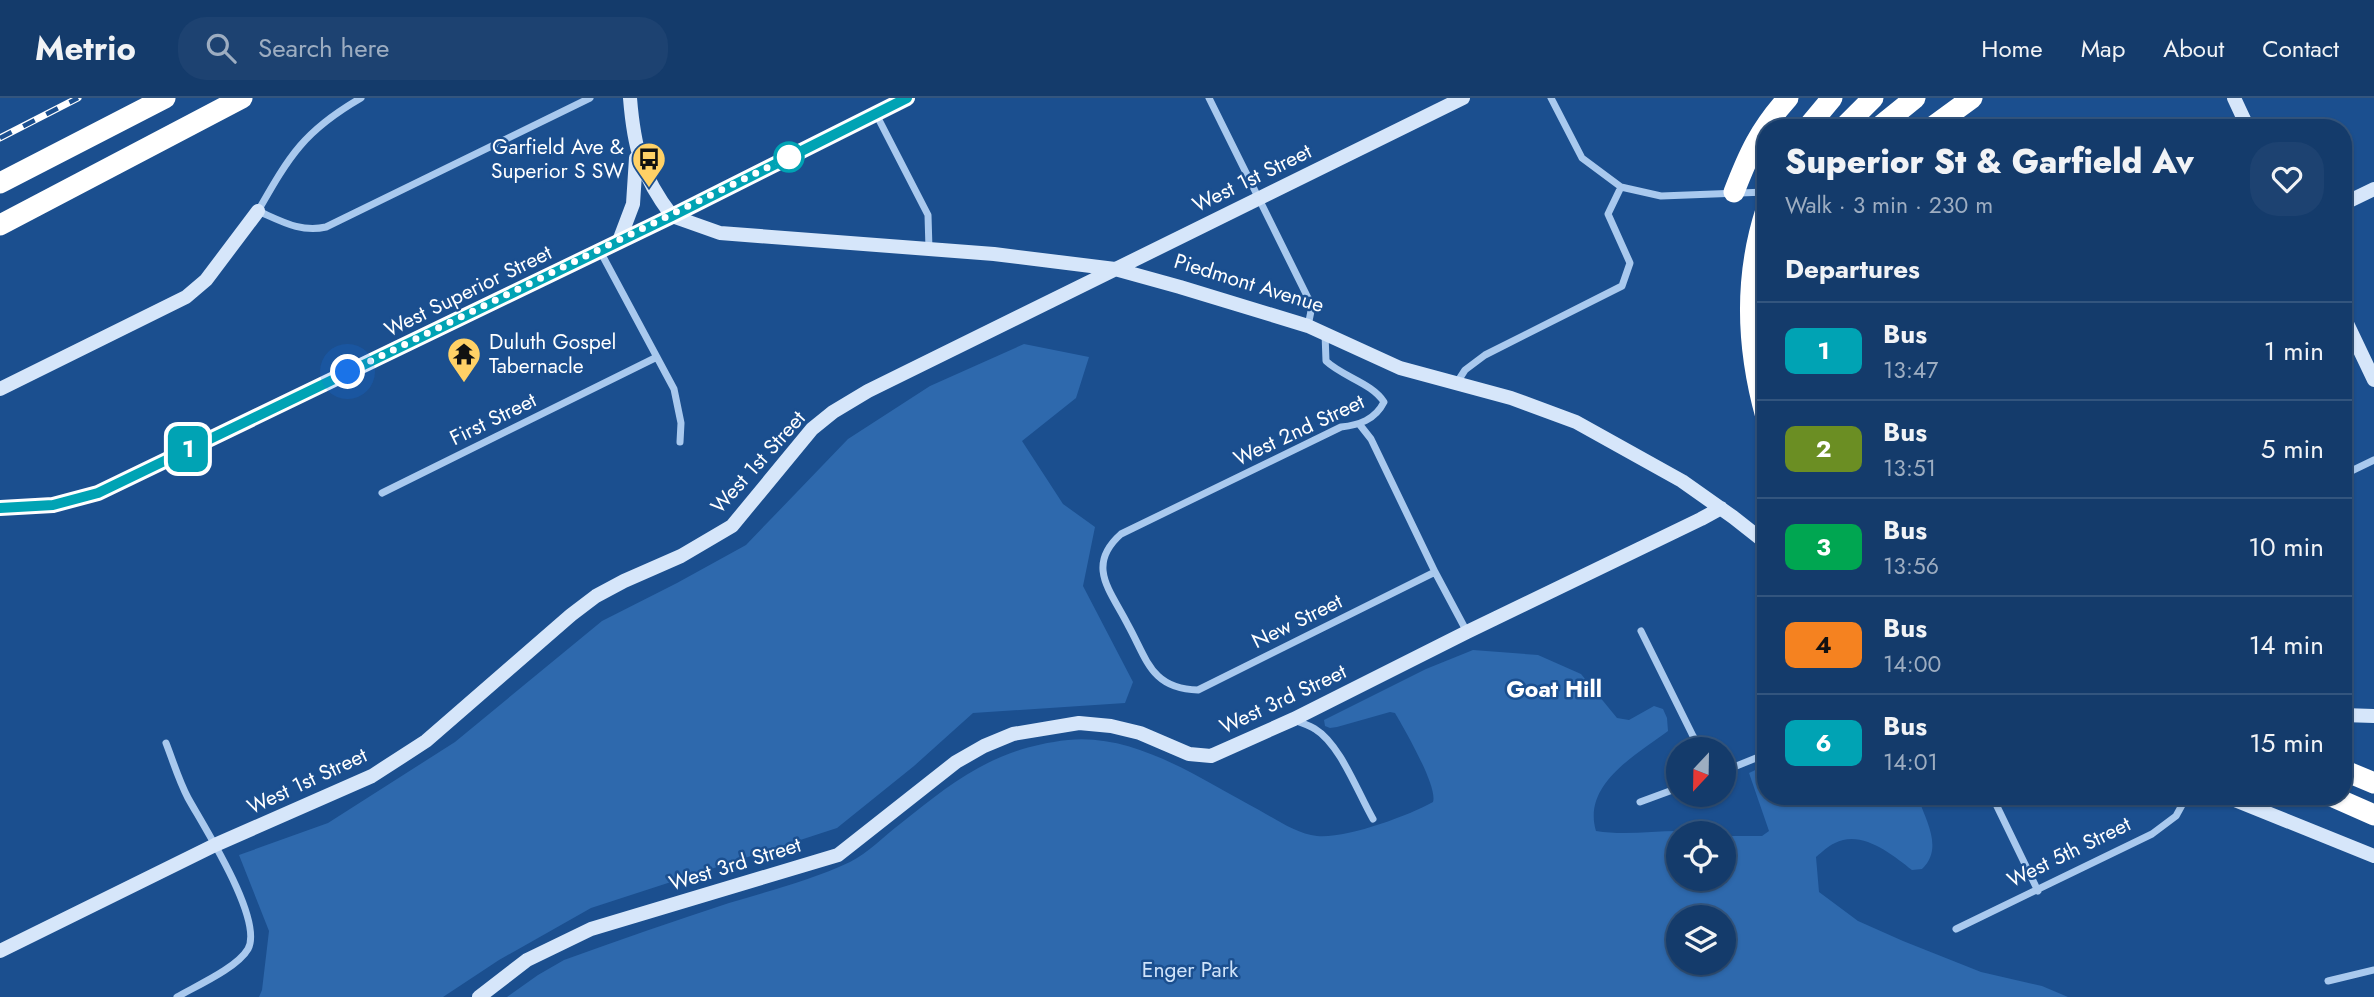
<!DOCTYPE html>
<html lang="en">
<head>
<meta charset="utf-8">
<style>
	body { margin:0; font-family:Jost,sans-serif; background:#1d4271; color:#f1f3f6; height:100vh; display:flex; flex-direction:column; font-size:26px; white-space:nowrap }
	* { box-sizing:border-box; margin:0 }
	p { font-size:23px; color:#9dadc1 }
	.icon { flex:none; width:38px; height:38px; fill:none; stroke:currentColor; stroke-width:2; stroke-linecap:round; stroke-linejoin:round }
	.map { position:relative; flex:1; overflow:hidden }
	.panel { position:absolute; left:1757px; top:21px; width:595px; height:686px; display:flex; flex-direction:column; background:#143b6b; border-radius:28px; box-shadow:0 2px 5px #0004,0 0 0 2px #33557e }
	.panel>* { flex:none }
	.badge { padding:0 14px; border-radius:10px; font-size:24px; line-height:46px }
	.needle { width:46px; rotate:202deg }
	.controls { position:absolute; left:1666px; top:639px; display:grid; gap:14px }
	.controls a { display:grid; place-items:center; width:70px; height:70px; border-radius:50%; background:#143b6b; box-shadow:0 2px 5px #0004,0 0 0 2px #33557e; font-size:35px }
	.you { position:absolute; width:35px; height:35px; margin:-18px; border:5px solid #fff; border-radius:50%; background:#1a73e8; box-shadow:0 0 0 10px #1a73e833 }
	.map>.badge { position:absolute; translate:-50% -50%; box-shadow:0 0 0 4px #fff }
	h2 { padding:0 28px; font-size:26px; line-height:63px }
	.round { display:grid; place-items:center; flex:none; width:74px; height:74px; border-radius:28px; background:#1d4271 }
	.summary { display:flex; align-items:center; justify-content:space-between; height:119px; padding:0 28px }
	h1 { font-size:33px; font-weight:800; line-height:52px }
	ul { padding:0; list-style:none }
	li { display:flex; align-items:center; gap:21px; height:98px; padding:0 28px; border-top:2px solid #33557e }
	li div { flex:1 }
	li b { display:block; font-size:26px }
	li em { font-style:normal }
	li .badge { min-width:77px; font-weight:700; text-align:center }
	header { display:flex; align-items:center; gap:42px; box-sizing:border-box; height:98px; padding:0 35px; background:#143b6b; border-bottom:2px solid #33557e }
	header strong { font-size:33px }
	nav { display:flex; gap:38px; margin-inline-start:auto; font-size:24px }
	.search { width:490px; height:63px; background:#1d4271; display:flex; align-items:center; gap:18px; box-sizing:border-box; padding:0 24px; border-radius:28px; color:#9dadc1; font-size:26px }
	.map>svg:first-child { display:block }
	.green { fill:#2e69ad; fill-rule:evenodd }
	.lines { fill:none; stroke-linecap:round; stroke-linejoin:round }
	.street { stroke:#a9c9ee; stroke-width:7 }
	.secondary { stroke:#d6e6fa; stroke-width:14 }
	.highway { stroke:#fff; stroke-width:21 }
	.rail-casing { stroke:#fff; stroke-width:7 }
	.rail { stroke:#1b4f8f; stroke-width:4.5; stroke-dasharray:13; stroke-linecap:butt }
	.line-casing { stroke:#fff; stroke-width:16 }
	.line { stroke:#00a3b4; stroke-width:10 }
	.walk { stroke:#fff; stroke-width:7; stroke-dasharray:0 12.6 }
	.stop-dot { fill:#fff; stroke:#00a3b4; stroke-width:3.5 }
	.labels { text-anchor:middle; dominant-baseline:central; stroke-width:5; stroke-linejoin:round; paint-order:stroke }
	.poi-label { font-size:21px; fill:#fff; stroke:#1b4f8f; text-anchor:end }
	.street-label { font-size:21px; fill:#fff; stroke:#1b4f8f }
	.park-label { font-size:21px; fill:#cfe3fa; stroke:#1b4f8f }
	.neighbourhood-label { font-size:23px; font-weight:bold; fill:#fff; stroke:#1b4f8f }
</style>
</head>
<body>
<header>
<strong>Metrio</strong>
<div class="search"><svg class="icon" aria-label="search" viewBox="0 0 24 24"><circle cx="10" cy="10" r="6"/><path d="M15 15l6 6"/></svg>Search here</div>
<nav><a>Home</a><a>Map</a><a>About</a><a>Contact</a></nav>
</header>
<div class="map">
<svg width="2374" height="899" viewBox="0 0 2374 899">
	<rect width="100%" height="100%" fill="#1b4f8f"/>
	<path class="green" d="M1024 246 1089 259 1076 300 1022 343 1063 406 1095 429 1083 488 1133 584 1125 605 973 615 914 668 837 730 591 810 499 862 443 899H259L262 892 269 833 239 757 328 725 455 644 602 523 677 485 746 447 848 341 930 288Z
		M1473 552 1538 557 1581 576 1617 620 1629 622 1654 608 1663 611 1667 620 1668 633C1636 657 1582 686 1596 733 1633 739 1670 729 1707 735H1678V780H1724V738H1762L1769 733 1749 675 1766 667V698H1926L1919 702C1927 725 1943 751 1922 771L1912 772C1892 756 1861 731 1835 745 1828 748 1822 754 1816 759L1819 794 1858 823 1903 843 1981 874 2042 888 2068 899H507L538 877 564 862C619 842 674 823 729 805 769 793 812 782 850 764 868 755 884 738 900 726 955 682 995 650 1068 642 1136 635 1202 682 1259 712 1277 722 1297 736 1317 738 1345 741 1408 718 1433 704 1438 689 1405 632 1395 615L1390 614 1337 629 1330 630 1325 628 1324 622 1426 571ZM1678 819H1724V864H1678Z"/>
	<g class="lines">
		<path class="street" d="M361 0C304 33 290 57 258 113 281 123 301 135 326 129L590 0
			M1209 0 1312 208 1308 228
			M1551 0 1582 60 1621 89 1661 98 1766 94
			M876 16 928 117 929 151
			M600 153 674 291 681 325 680 344
			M1325 235 1326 263C1343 279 1372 285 1384 304 1375 322 1359 327 1341 329L1121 436C1085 468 1111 493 1128 527 1147 561 1151 591 1198 592L1435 474
			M1456 286 1465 272 1485 257 1622 188 1630 165 1608 116 1621 89
			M1360 327 1371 341 1435 474 1467 534
			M2343 377 2374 362
			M382 395 657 259
			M1641 533 1693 638 1702 651
			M1295 622C1301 625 1309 627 1315 631 1340 646 1358 695 1373 721
			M166 645C173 663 179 683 188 700 204 729 264 822 248 851 237 870 196 888 177 899
			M1724 673 1766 656
			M1992 698 2038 793
			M1640 704 1678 690
			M1956 831 2152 736 2176 718 2187 698
			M2328 883 2374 872"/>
		<path class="secondary" d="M630 0C634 50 641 77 672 118
			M2234 0 2248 30
			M2343 106 2374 91
			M672 118 720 135 994 156 1115 171 1180 189 1308 228 1400 270 1511 300 1576 324 1682 383 1733 419 1766 445
			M619 143 633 106 636 60
			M2343 217 2374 282
			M0 291 186 199 206 182 258 113
			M0 410 53 407 98 395 672 118 907 0
			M2343 617 2374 618
			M2225 698 2374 758
			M0 853 215 747 372 678 426 643 571 517 596 498 624 483 681 458 732 428 812 331 833 314 868 293 1463 0
			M479 899 527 862 591 831 838 757 956 664 984 648 1013 636 1079 625 1111 628 1140 635 1189 656 1211 658 1294 621 1467 534 1701 421 1721 410"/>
		<path class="highway" d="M1807 30 1832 0
			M1843 30 1873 0
			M1878 30 1915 0
			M1931 30 1972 0
			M0 85 165 0
			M1734 94C1749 55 1760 31 1788 0
			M1766 112C1744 180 1747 251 1766 319
			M0 127 242 0
			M2343 672 2374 685
			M2331 698 2374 717"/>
		<g class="rail-casing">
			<path id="rail" d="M0 40 78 0"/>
		</g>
		<use href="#rail" class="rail"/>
	</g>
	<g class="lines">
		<g class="line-casing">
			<path id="line" d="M0 410 53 407 98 395 672 118 907 0"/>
		</g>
		<use href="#line" class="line"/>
		<path class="walk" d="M348 274 789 59"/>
	</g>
	<defs>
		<g id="bus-pin" transform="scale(1.75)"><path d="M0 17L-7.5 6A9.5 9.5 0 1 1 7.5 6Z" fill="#ffd166" stroke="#1b4f8f"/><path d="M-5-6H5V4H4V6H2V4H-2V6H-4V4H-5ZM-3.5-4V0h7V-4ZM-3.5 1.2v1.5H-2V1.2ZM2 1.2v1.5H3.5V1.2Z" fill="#111"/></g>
		<g id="temple-pin" transform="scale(1.75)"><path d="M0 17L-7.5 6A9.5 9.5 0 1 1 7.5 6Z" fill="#ffd166" stroke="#1b4f8f"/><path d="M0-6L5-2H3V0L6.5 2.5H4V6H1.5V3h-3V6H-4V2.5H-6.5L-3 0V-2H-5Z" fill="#111"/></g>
	</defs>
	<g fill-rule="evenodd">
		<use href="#bus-pin" x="649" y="61"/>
		<use href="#temple-pin" x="464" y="256"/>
	</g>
	<circle class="stop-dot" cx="789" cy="59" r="14"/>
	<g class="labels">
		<g class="poi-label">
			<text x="624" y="49">Garfield Ave &amp;<tspan x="624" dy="24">Superior S SW</tspan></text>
			<text x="489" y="244" text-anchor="start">Duluth Gospel<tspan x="489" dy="24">Tabernacle</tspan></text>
		</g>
		<g class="street-label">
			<text transform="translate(1252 80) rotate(-26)">West 1st Street</text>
			<text transform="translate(1249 185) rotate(17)">Piedmont Avenue</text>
			<text transform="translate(468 193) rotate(-26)">West Superior Street</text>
			<text transform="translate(493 321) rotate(-26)">First Street</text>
			<text transform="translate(1299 332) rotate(-25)">West 2nd Street</text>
			<text transform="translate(758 364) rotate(-48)">West 1st Street</text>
			<text transform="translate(1297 523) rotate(-26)">New Street</text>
			<text transform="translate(1283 601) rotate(-25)">West 3rd Street</text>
			<text transform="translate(307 683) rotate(-25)">West 1st Street</text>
			<text transform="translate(2069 754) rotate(-26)">West 5th Street</text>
			<text transform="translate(735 766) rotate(-17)">West 3rd Street</text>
		</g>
		<g class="park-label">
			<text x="1190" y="872">Enger Park</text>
		</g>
		<g class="neighbourhood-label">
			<text x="1554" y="591">Goat Hill</text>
		</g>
	</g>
</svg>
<div class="controls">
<a><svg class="needle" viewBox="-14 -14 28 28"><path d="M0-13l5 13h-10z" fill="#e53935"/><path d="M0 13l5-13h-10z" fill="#9dadc1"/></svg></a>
<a><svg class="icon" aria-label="locate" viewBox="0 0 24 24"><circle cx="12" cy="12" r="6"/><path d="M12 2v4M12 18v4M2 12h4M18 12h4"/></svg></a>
<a><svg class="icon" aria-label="layers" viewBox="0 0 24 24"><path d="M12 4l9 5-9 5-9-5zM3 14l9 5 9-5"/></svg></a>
</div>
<div class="you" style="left:348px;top:274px"></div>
<b class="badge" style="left:188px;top:351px;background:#00a3b4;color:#fff">1</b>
<section class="panel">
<div class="summary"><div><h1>Superior St &amp; Garfield Av</h1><p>Walk · 3 min · 230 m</p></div><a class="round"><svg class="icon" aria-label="heart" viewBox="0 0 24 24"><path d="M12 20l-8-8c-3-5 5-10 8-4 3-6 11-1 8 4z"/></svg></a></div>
<h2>Departures</h2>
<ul>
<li><span class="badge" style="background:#00a3b4;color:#fff">1</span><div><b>Bus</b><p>13:47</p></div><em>1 min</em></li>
<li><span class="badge" style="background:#6b8e23;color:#fff">2</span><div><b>Bus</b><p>13:51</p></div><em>5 min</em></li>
<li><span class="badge" style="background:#00a651;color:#fff">3</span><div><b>Bus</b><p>13:56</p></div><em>10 min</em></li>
<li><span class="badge" style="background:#f58220;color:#111">4</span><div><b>Bus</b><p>14:00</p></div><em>14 min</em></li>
<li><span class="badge" style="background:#00a3b4;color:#fff">6</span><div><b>Bus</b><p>14:01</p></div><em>15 min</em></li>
</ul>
</section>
</div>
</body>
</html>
